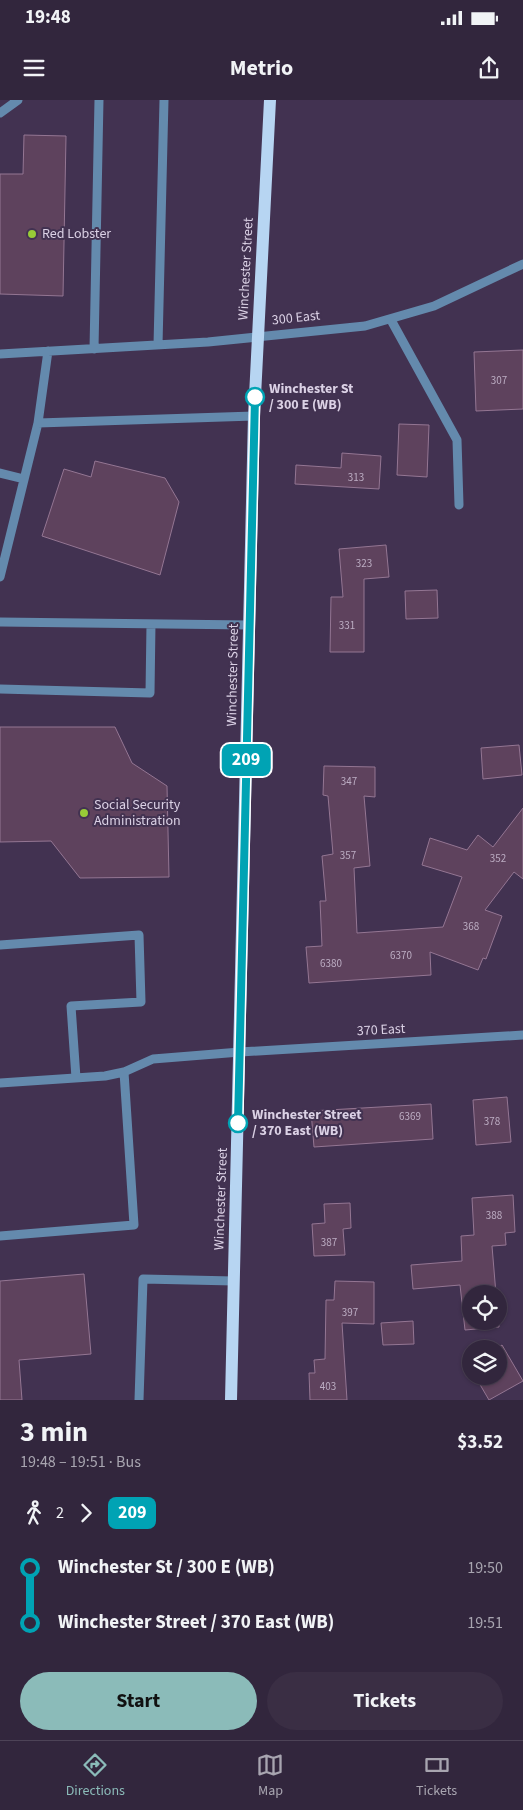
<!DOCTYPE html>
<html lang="en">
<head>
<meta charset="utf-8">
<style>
	body { margin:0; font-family:"Source Sans 3",sans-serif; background:#3a2e44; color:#f1f3f6; height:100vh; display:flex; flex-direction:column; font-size:19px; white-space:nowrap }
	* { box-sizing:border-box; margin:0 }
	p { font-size:16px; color:#a8a5b0 }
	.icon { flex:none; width:28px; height:28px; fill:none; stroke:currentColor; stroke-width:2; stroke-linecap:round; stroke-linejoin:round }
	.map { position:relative; height:1300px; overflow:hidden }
	.side { display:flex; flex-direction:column; background:#32263d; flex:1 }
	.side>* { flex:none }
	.badge { padding:0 10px; border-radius:8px; font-size:18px; line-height:32px }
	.fabs { position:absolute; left:462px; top:1185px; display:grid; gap:10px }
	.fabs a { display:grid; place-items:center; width:45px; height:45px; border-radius:50%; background:#32263d; box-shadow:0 1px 4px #0004,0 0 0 1px #4d4357; font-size:25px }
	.map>.badge { position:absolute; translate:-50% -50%; box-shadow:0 0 0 2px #fff }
	.legs { display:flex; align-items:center; gap:8px; height:55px; padding:0 20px; font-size:16px }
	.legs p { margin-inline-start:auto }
	.headline { display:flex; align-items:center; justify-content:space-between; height:85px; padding:0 20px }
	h1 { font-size:28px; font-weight:700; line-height:38px }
	.primary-button { display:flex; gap:10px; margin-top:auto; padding:10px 20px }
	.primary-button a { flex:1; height:58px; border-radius:30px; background:#8bbbb9; color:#111; font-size:20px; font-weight:700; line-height:58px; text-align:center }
	.primary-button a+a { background:#3a2e44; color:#f1f3f6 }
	ul { padding:0 20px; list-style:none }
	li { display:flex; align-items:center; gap:18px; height:55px; font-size:19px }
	li i { display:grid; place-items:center; width:8px; height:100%; margin:0 6px; background:currentColor }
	li i::after { content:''; width:12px; height:12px; margin:-6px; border:4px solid; border-radius:50%; background:#32263d }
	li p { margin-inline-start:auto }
	li:first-child i { background:linear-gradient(#0000 50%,currentColor 0) }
	li:last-child i { background:linear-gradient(currentColor 50%,#0000 0) }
	.status { display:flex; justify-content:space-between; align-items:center; height:35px; padding:0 25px; background:#32263d; direction:ltr }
	.status svg { height:14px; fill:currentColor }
	header { display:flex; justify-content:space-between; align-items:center; height:65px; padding:0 20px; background:#32263d; font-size:22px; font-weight:700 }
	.tab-bar { display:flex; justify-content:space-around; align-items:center; height:70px; border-top:1px solid #4d4357; background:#32263d; font-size:14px; color:#a8a5b0 }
	.tab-bar a { display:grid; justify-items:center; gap:2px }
	.tab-bar .selected { color:#8bbbb9 }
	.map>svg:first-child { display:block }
	.building { fill:#5e425d; stroke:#947693 }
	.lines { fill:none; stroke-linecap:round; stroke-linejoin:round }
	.minor { stroke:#648aad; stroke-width:9 }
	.major { stroke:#b7d5f2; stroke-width:12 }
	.line-1-casing { stroke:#fff; stroke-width:11 }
	.line-1 { stroke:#00a3b4; stroke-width:8 }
	.poi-dot { fill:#98cb37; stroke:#423251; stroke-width:2 }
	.stop-1-dot { fill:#fff; stroke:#00a3b4; stroke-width:2.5 }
	.labels { text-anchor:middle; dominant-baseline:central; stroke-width:4; stroke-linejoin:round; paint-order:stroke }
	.number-label { font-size:11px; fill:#bcadc3 }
	.poi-label { font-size:14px; fill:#dbd1e5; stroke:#423251; text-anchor:start }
	.street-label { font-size:14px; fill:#dbd1e5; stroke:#423251 }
	.stop-label { font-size:14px; font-weight:bold; fill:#dbd1e5; stroke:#423251; text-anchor:start }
</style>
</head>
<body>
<div class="status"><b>19:48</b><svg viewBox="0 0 49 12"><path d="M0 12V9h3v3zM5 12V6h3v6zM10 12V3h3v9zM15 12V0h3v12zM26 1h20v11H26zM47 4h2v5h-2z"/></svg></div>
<header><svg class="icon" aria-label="menu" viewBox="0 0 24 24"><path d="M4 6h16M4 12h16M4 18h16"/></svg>Metrio<svg class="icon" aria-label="share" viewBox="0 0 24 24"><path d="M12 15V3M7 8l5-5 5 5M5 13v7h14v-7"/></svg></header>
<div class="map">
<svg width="523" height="1300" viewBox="0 0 523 1300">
	<rect width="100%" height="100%" fill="#423251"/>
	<path class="building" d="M24 35 66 36 63 196 0 194V74H23Z
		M523 250V309L476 311 474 252Z
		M399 324 429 325 427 377 397 375Z
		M342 353 381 356 379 389 295 384 296 365 341 368Z
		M95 361 165 378 179 402 160 475 42 436 64 369 91 377Z
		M386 445 389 477 364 479V552H330L331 497H343L339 449Z
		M437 490 438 518 406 519 405 491Z
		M0 627H115L132 663 167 686 169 777 80 778 51 741 0 742Z
		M519 645 522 675 483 679 481 648Z
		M324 666 375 667V697L364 696 370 766 354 768 357 833 443 827 462 777 422 765 430 738 467 750 478 735 493 747 523 708V779L514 772 485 810 502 816 486 859 483 858 478 870 430 852 431 875 309 883 306 847 322 846 320 801H326L322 756 333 754 328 696 323 695Z
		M507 997 511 1042 476 1045 473 1000Z
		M431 1004 433 1039 314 1047 311 1011Z
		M513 1095 515 1132 505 1133 506 1145 492 1146 496 1194H471V1221L499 1220V1227L465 1230 460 1185 413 1189 411 1165 462 1161 461 1136 474 1135 472 1098Z
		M350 1103 351 1128 343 1129 345 1155 314 1156 312 1124 325 1123 324 1104Z
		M84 1174 91 1254 19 1260 22 1300H0V1181Z
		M335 1181 374 1182V1224L342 1223 347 1300H310L309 1273H315L314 1260 325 1259 326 1200H334Z
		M413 1221 414 1244 383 1245 381 1223Z
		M502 1245 523 1281 489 1300 475 1276H499V1249H496Z"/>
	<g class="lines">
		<path class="minor" d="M0 13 18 0
			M391 220 457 340 459 405
			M158 245 164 0
			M94 249 99 0
			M0 254 208 242 365 226 434 206 523 164
			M38 323 48 251
			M0 373 24 379
			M0 477 38 323 254 316
			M0 522 249 525
			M0 589 150 593 151 524
			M0 845 139 835 141 902 71 906 76 978
			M0 983 105 976 124 972 153 959 240 952 523 935
			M0 1136 134 1125 124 972
			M139 1300 143 1179 234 1181"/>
		<path class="major" d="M231 1300 254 316 270 0"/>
	</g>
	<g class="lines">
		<g class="line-1-casing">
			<path id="line-1" d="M238 1023 255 297"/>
		</g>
		<use href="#line-1" class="line-1"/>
	</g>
	<g class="poi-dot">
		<circle cx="32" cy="134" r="5"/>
		<circle cx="84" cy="713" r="5"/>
	</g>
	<g class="stop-1-dot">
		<circle cx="255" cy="297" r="9"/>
		<circle cx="238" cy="1023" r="9"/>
	</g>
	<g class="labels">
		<g class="number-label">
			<text x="499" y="280">307</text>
			<text x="356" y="377">313</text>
			<text x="364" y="463">323</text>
			<text x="347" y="525">331</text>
			<text x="349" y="681">347</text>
			<text x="348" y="755">357</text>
			<text x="498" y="758">352</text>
			<text x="471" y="826">368</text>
			<text x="401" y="855">6370</text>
			<text x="331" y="863">6380</text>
			<text x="410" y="1016">6369</text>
			<text x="492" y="1021">378</text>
			<text x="494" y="1115">388</text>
			<text x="329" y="1142">387</text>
			<text x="350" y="1212">397</text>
			<text x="328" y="1286">403</text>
		</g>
		<g class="poi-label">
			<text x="42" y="134">Red Lobster</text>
			<text x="94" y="705">Social Security<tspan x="94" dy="16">Administration</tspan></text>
		</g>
		<g class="street-label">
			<text transform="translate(246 169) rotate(-87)">Winchester Street</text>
			<text transform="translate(296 218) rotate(-6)">300 East</text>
			<text transform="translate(233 575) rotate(-89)">Winchester Street</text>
			<text transform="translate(381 930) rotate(-3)">370 East</text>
			<text transform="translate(221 1099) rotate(-88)">Winchester Street</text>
		</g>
		<g class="stop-label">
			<text x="269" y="289">Winchester St<tspan x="269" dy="16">/ 300 E (WB)</tspan></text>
			<text x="252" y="1015">Winchester Street<tspan x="252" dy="16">/ 370 East (WB)</tspan></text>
		</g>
	</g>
</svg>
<div class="fabs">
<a><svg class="icon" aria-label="locate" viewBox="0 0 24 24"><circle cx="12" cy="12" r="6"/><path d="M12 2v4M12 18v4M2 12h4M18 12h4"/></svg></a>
<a><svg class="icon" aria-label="layers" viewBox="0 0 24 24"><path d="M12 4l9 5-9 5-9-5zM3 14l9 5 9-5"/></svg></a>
</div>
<b class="badge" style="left:246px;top:660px;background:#00a3b4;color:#fff">209</b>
</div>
<section class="side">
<div class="headline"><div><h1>3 min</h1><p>19:48 – 19:51 · Bus</p></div><b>$3.52</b></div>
<div class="legs"><svg class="icon" aria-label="walk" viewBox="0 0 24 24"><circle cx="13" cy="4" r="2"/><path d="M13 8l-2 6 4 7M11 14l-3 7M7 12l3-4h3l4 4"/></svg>2<svg class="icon" aria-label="forward" viewBox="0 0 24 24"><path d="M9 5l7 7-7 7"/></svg><b class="badge" style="background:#00a3b4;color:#fff">209</b></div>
<ul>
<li><i style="color:#00a3b4"></i><b>Winchester St / 300 E (WB)</b><p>19:50</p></li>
<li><i style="color:#00a3b4"></i><b>Winchester Street / 370 East (WB)</b><p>19:51</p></li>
</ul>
<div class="primary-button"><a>Start</a><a>Tickets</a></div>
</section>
<nav class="tab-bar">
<a class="selected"><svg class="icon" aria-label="directions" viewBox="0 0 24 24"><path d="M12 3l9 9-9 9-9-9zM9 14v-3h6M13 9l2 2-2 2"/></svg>Directions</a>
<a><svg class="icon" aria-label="map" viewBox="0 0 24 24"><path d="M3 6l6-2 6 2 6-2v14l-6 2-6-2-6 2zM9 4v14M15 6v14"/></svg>Map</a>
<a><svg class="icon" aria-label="tickets" viewBox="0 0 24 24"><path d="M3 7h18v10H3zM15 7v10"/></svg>Tickets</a>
</nav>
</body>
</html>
